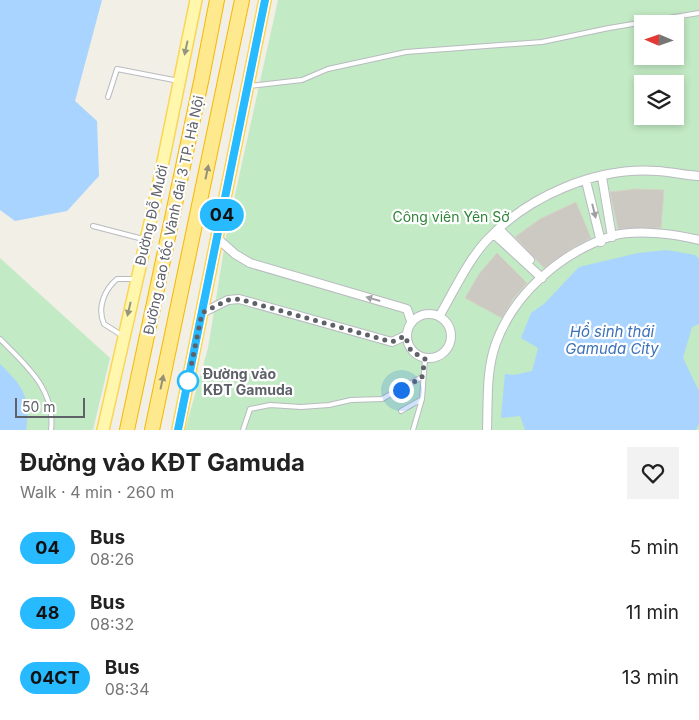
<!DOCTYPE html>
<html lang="en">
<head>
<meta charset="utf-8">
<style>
	body { margin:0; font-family:Inter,sans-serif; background:#f2f2f2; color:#222; height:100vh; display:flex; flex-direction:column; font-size:19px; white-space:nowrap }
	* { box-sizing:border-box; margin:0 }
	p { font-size:16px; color:#767676 }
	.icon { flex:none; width:28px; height:28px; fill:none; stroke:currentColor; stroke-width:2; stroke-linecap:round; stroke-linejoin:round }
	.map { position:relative; height:430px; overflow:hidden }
	.details { display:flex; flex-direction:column; background:#fff; flex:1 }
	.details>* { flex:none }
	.badge { padding:0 10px; border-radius:16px; font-size:18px; line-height:32px }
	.needle { width:32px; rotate:272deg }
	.controls { position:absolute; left:634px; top:15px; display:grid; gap:10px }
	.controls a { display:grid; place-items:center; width:50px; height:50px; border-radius:0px; background:#fff; box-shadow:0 2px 8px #0003; font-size:25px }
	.scale { position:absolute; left:15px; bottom:12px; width:70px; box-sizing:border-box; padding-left:5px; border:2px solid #5e6168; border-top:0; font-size:14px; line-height:18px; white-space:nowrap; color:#5e6168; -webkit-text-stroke:4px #fff; paint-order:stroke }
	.you { position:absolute; width:25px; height:25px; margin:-12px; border:4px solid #fff; border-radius:50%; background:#1a73e8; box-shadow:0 0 0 8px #1a73e833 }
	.map>.badge { position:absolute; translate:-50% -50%; box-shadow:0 0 0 2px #fff }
	.round { display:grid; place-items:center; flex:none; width:52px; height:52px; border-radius:0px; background:#f2f2f2 }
	.overview { display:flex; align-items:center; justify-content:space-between; height:85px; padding:0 20px }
	h1 { font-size:24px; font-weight:700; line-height:38px }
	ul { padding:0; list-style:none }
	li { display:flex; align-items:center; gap:15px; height:65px; padding:0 20px }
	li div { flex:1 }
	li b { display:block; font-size:19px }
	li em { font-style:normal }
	li .badge { min-width:55px; font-weight:700; text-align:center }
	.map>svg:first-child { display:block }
	.green { fill:#c2eac4; fill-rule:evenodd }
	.water { fill:#a8d4ff }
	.building { fill:#ccc9c3; stroke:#d6d2c4 }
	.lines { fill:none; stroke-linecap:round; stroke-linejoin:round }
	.lane-casing { stroke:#b9bbc1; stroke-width:6 }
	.street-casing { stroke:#b9bbc1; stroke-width:10 }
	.primary-casing { stroke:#fbd655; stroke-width:14 }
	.highway-casing { stroke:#f7b800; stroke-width:16 }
	.lane { stroke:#fff; stroke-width:4 }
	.street { stroke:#fff; stroke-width:8 }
	.primary { stroke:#fff7ad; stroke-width:11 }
	.highway { stroke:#ffe98f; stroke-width:14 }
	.oneway { fill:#969680 }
	.oneway2 { fill:#969176 }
	.oneway3 { fill:#9ea0a4 }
	.line-casing { stroke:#fff; stroke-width:11 }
	.line { stroke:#27baff; stroke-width:8 }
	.walk { stroke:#5e6168; stroke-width:5; stroke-dasharray:0 9 }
	.stop-dot { fill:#fff; stroke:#27baff; stroke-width:2.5 }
	.labels { text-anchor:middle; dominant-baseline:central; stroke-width:4.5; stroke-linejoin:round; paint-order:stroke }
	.street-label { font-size:14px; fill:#5e6168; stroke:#fff }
	.park-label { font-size:14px; fill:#2f8538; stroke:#fff }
	.stop-label { font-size:14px; font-weight:bold; fill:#5e6168; stroke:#fff; text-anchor:start }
	.water-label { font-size:15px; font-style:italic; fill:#3c72b9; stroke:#fff }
</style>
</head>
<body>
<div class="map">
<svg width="699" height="430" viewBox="0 0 699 430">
	<rect width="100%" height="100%" fill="#f1efe6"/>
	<path class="green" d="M278 0H699V430H185L208 348 227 231ZM642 24H675V56H642ZM642 84H675V116H642Z
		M0 258 110 358 93 430H0Z"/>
	<path class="water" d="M0 0H102L75 101 97 121 99 176 67 211 15 221 0 210Z
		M667 250 695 255 699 259V324L692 327 683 358 699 391V423L696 430H525L520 416 501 418 505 374 514 375 532 371 538 348 521 338 531 313 544 304 579 267 638 253Z
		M0 364C23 386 31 397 26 430H0Z"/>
	<path class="building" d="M636 189 664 190 661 228 618 229 610 192Z
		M576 202 591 238 572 248 544 268 515 237 540 219Z
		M497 253 527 283 513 299 502 318 465 298 479 274Z"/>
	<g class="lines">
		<g class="lane-casing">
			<path id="lane" d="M249 86 302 80 328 69 406 52 542 42 609 28 699 13
				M108 97 117 69 179 81
				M93 226 143 239
				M123 336 104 324C97 308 104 290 117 279H134
				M0 339C26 365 56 390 51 430
				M401 411 422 399 425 359
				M243 430 250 409 270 405 301 407 329 405 351 400 382 399 422 377
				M413 430 422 399"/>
		</g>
		<g class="street-casing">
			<path id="street" d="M602 177 612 237
				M586 181 601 242
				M499 229 530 260
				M494 234 542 278
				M217 238 235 254 250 263 407 309 411 321
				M202 313 228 300 239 299 392 342 405 336
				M407 336a22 22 0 1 1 44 0a22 22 0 1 1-44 0Z
				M440 315C454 291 467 262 486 241 528 196 595 167 657 171 671 172 685 175 699 176
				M487 430C488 402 486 370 496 343 514 293 562 252 612 236 635 229 676 234 699 240"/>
		</g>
		<g class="primary-casing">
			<path id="primary" d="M103 430 156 196 196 0
				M178 430 265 0"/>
		</g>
		<g class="highway-casing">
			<path id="highway" d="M127 430 202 77 217 0
				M152 430 242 0"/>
		</g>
		<use href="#lane" class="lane"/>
		<use href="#street" class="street"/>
		<use href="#primary" class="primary"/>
		<use href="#highway" class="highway"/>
	</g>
	<defs><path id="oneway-solid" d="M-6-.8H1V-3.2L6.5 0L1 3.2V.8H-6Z" transform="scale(1.25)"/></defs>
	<g class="oneway">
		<use href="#oneway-solid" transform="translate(186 48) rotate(102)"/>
		<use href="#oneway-solid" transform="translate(129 309) rotate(103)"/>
	</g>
	<g class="oneway2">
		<use href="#oneway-solid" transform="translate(207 172) rotate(-78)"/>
		<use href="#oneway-solid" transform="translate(162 382) rotate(-78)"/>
	</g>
	<g class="oneway3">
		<use href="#oneway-solid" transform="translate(594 211) rotate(76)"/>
		<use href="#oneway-solid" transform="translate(373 299) rotate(-164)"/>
	</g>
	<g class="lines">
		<g class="line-casing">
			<path id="line" d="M178 430 265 0"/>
		</g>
		<use href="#line" class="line"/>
		<path class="walk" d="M188 381 202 313 228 300 239 299 392 342 405 336 411 351 425 359 422 377 401 390"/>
	</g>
	<circle class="stop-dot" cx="188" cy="381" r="10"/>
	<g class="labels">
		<g class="street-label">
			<text transform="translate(151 215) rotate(-77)">Đường Đỗ Mười</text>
			<text transform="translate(173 215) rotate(-78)">Đường cao tốc Vành đai 3 TP. Hà Nội</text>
		</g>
		<g class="park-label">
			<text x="451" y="216">Công viên Yên Sở</text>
		</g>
		<g class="stop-label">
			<text x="203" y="373">Đường vào<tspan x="203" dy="16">KĐT Gamuda</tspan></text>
		</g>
		<g class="water-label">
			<text x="612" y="331">Hồ sinh thái<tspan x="612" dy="17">Gamuda City</tspan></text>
		</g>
	</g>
</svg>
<div class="controls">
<a><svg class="needle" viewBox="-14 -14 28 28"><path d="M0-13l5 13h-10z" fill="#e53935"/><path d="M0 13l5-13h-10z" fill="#767676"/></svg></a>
<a><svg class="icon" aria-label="layers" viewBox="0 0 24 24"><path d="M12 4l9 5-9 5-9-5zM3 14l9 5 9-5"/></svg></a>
</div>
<div class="scale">50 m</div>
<div class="you" style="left:401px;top:390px"></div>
<b class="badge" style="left:222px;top:215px;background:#27baff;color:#111">04</b>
</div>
<section class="details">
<div class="overview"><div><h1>Đường vào KĐT Gamuda</h1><p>Walk · 4 min · 260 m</p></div><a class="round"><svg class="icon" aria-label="heart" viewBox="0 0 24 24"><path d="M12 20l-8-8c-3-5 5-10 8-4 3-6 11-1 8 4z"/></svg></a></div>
<ul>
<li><span class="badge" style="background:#27baff;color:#111">04</span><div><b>Bus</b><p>08:26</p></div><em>5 min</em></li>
<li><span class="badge" style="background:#27baff;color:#111">48</span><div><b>Bus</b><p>08:32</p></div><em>11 min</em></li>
<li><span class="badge" style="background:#27baff;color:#111">04CT</span><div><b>Bus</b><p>08:34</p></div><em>13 min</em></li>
</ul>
</section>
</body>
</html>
